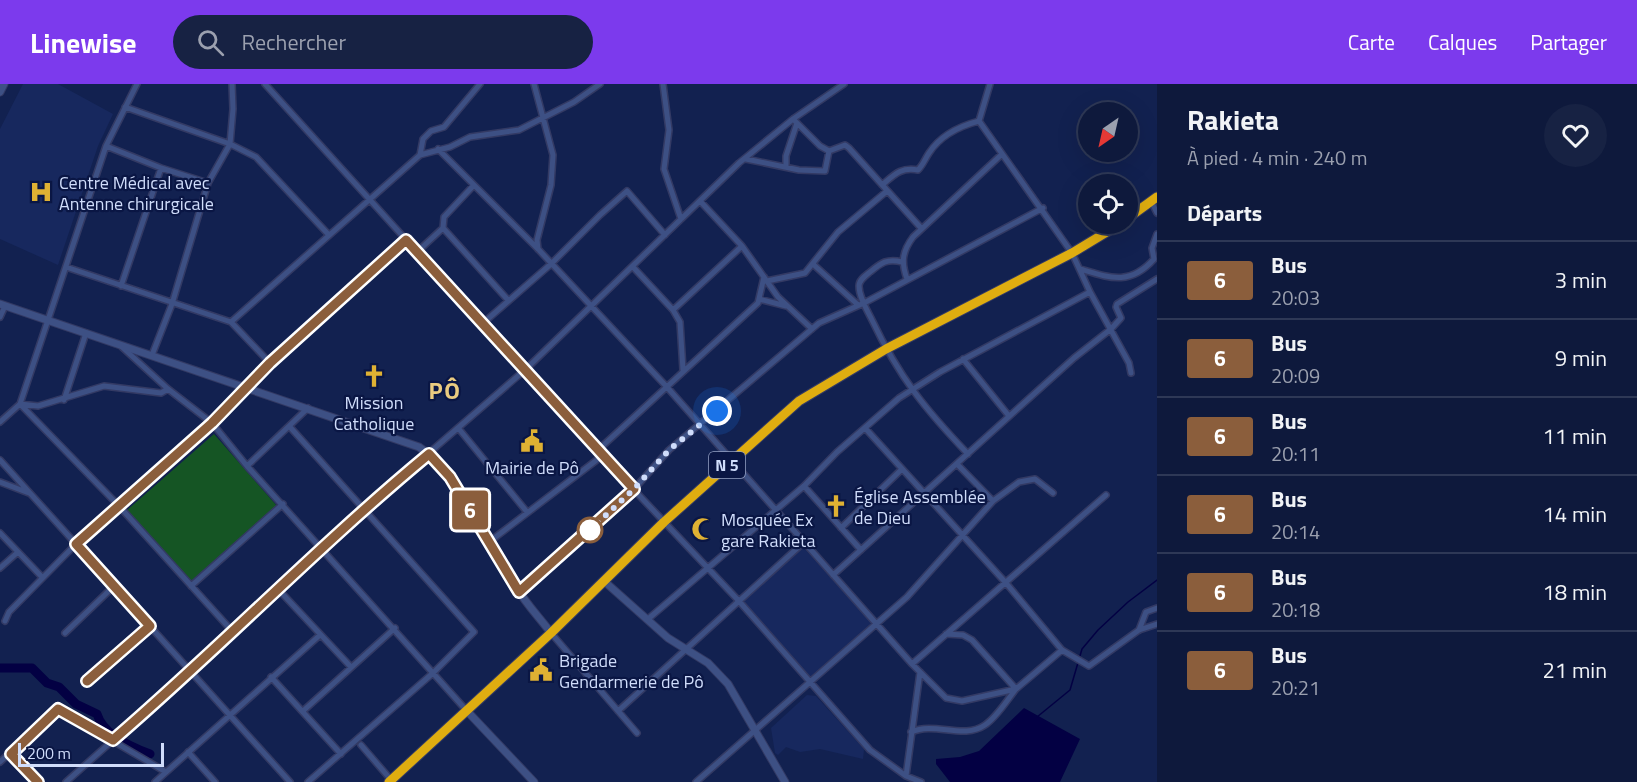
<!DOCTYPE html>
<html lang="fr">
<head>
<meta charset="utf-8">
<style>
	body { margin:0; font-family:"Titillium Web",sans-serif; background:#172243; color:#f1f3f6; height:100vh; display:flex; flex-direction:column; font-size:22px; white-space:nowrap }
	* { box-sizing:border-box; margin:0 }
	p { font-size:20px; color:#9ba0af }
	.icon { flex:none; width:33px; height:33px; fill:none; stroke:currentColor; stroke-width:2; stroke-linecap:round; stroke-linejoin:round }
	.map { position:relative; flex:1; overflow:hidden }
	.sheet { display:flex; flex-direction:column; background:#0e193c; width:480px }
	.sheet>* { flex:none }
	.badge { padding:0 12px; border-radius:4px; font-size:21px; line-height:39px }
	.needle { width:39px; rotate:214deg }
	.tools { position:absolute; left:1078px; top:18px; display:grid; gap:12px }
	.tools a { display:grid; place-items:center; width:60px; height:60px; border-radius:50%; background:#0e193c; box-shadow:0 6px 24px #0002,0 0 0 2px #2e3856; font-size:30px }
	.scale { position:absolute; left:18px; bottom:15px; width:146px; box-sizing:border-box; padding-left:6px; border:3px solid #d0ddfb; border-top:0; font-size:16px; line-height:21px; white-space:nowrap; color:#d0ddfb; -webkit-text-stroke:4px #0a1644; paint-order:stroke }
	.you { position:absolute; width:30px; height:30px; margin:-15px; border:4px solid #fff; border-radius:50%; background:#1a73e8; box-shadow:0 0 0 9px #1a73e833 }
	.map>.badge { position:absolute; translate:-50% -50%; box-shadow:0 0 0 3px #fff }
	h2 { padding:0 30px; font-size:22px; line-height:54px }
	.round { display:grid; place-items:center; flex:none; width:63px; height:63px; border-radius:32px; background:#172243 }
	.head { display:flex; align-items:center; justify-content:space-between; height:102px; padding:0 30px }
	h1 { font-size:28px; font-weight:700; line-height:45px }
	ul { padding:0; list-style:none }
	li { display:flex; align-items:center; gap:18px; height:78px; padding:0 30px; border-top:2px solid #2e3856 }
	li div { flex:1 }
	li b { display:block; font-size:22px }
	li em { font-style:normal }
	li .badge { min-width:66px; font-weight:700; text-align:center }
	header { display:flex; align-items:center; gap:36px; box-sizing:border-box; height:84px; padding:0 30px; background:#7c3aed; color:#fff }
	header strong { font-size:28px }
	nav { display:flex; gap:33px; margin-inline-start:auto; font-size:21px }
	.search { width:420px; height:54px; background:#172243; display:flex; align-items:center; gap:15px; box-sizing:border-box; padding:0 21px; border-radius:33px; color:#9ba0af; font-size:22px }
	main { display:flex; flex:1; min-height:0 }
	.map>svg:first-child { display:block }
	.built { fill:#17285e }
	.green { fill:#155524 }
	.water { fill:#030043 }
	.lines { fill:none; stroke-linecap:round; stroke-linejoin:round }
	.stream { stroke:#030043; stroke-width:1.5 }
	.river { stroke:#030043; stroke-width:9 }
	.street-casing { stroke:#333a64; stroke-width:8 }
	.secondary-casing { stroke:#333a64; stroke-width:9 }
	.highway-casing { stroke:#333a64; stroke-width:11 }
	.street { stroke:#3d5084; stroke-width:5 }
	.secondary { stroke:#3d5084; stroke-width:7 }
	.highway { stroke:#dfad10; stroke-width:9 }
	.line-casing { stroke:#fff; stroke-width:14 }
	.line { stroke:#8b5e3c; stroke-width:9 }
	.walk { stroke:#d0ddfb; stroke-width:6; stroke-dasharray:0 10.8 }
	.stop-dot { fill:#fff; stroke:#8b5e3c; stroke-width:3 }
	.labels { text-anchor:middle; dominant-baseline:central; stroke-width:4.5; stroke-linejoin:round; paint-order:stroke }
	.shield { fill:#0a1644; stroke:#95a1c4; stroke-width:1.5 }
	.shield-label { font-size:16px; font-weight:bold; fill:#d0ddfb }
	.poi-label { font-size:18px; fill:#d0ddfb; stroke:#0a1644; text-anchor:start }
	.district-label { font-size:24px; font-weight:bold; letter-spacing:1.5px; fill:#eacb80; stroke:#0a1644 }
</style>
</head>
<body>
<header>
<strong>Linewise</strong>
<div class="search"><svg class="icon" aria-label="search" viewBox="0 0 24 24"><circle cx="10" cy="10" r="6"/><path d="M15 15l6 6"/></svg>Rechercher</div>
<nav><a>Carte</a><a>Calques</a><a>Partager</a></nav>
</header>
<main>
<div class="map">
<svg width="1157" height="698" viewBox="0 0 1157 698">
	<rect width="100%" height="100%" fill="#122150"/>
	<path class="built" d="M23 0H58L113 30 98 62 58 181 0 155V45Z
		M803 463 872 539 809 594 742 516Z
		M807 611 816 612 864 665 863 675 820 665 800 668 786 663 778 671 775 669 771 644Z"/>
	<path class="green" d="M214 350 277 422 189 499 126 427Z"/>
	<path class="water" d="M1024 624 1080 655 1060 698H950L936 680V675L960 673 979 667Z"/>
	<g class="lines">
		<path class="stream" d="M1037 633 1070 606 1082 565 1098 546 1128 518 1157 496"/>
		<path class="river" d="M0 584H32L47 599 59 603 76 620 97 630C103 650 131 663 150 670"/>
		<g class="street-casing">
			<path id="street" d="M265 0 602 372 738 516 870 666 906 692 921 698
				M534 0 553 71 551 101 537 156 538 165
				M663 0 669 46 664 85 681 135
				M990 0 979 37 1072 169 1090 208 1129 279 1131 289
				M125 23 230 60 256 73 328 150
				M793 35 820 62 829 67 845 61 849 64 921 144
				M106 62 161 84 208 99
				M438 65 538 165 666 302 912 580 1106 411
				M420 71 423 55 431 47 444 43 480 0
				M746 75 799 86 825 87 829 67
				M786 82V72L797 39
				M882 101C895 90 901 83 918 86 923 81 925 75 929 69 940 52 960 42 979 37
				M700 117 742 162 778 213 812 245
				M1151 117 1157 129
				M443 144 508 216
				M417 168 443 144 444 133 474 101
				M902 178C887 174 881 179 870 188 865 192 859 196 859 202 859 213 867 226 872 236 899 293 925 325 968 370
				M814 181 857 220
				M66 183 231 238
				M633 183 673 226 680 238 683 286
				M1080 185C1110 194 1130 202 1154 175L1152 164 1157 150
				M907 195C901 178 902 168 913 153L1002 70
				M767 197 805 189 838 148 887 107
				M121 202 161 84
				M759 215 786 222
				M673 226 742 162
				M0 233 5 222
				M482 240 551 180 600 131 627 107 665 151
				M122 263 168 305 212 339 247 382 467 627
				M152 271 172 220 208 99 230 60 233 25 232 0
				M963 275 1009 332
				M270 279 231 238 420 71 450 63 470 53 519 46 574 18 600 0
				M64 316 86 249
				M20 320 119 422 233 548
				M20 320 38 322 104 302 161 309 168 305
				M0 338 20 320 106 62 137 0
				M290 343 474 548 433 589 308 698
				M865 344 1006 499 1062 566 1089 582 1139 546 1157 540
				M459 345 527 428
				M597 367 758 219 764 193
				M0 376 76 460 9 528 5 537
				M957 380 993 417
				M247 382 308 324
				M0 398 29 409
				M804 402 861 466
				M841 444 902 385
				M0 449 41 492
				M489 458 602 372
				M0 484 18 468
				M833 491 1074 274 1111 245 1121 234 1116 223 1117 220 1157 195
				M191 502 283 420
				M277 504 351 583
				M519 508 634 405 669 366 819 239 864 219 1043 124
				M648 535 804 402 837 368 899 314 940 288 1090 208
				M1139 546 1146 528 1157 524
				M65 549 114 502
				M551 549 637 649
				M912 580 946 614 962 617 1016 605 1062 566
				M271 593 341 670
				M87 597 150 542
				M303 627 395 544
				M618 627 803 459
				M911 648C935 637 963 656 985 641 997 633 1007 616 1016 605L972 556 963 551 946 550
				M361 661 392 697
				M188 668 215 698
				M11 670 38 698
				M0 678 58 625 166 688
				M906 692 920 588
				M66 698 192 586 363 426 526 285 739 79 793 35 844 0
				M155 698 320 551
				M290 698 76 460 212 339 270 279 406 156
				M696 698 907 513 993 417 1019 398 1035 395 1053 409"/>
		</g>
		<g class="secondary-casing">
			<path id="secondary" d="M0 8 4 0
				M0 220 419 363C460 391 490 461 517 504 526 520 540 534 551 549
				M604 497 668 554 708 579 728 600 785 698
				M467 627 534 698"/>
		</g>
		<g class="highway-casing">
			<path id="highway" d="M1128 134 1157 113
				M389 698 551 549 664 438 799 317 886 265 1072 169 1120 140"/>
		</g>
		<use href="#street" class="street"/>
		<use href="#secondary" class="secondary"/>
		<use href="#highway" class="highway"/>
	</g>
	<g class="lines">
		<g class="line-casing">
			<path id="line" d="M38 698 11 670 58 625 113 656C221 563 319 461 429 370L450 393 519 508 634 405 406 156 270 279 212 339 76 460 150 542 87 597"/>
		</g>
		<use href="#line" class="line"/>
		<path class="walk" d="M590 446 634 405 669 366 717 327"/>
	</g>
	<defs>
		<g id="hospital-bare" transform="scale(1.8)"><path d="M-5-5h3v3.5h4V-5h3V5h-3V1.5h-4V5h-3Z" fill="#dfb133" stroke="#0a1644" stroke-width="2.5" paint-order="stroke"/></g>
		<g id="church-bare" transform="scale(1.8)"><path d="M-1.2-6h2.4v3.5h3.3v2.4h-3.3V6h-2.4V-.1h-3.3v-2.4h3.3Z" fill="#dfb133" stroke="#0a1644" stroke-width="2.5" paint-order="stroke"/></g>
		<g id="civic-bare" transform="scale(1.8)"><path d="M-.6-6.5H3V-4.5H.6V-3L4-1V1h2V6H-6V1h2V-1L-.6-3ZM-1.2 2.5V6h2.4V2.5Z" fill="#dfb133" stroke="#0a1644" stroke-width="2.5" paint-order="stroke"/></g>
		<g id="mosque-bare" transform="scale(1.8)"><path d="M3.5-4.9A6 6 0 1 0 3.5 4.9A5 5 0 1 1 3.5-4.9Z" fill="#dfb133" stroke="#0a1644" stroke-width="2.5" paint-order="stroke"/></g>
	</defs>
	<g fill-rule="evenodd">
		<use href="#hospital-bare" x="41" y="108"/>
		<use href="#church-bare" x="374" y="292"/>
		<use href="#civic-bare" x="532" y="357"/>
		<use href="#church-bare" x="836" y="422"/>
		<use href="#mosque-bare" x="703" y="445"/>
		<use href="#civic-bare" x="541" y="586"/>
	</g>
	<circle class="stop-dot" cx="590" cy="446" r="12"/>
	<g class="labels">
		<rect class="shield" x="709" y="368" width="36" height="26" rx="4.5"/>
		<g class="shield-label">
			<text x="727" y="381">N 5</text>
		</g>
		<g class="poi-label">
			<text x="59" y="98">Centre Médical avec<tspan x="59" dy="21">Antenne chirurgicale</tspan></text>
			<text x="374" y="318" text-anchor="middle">Mission<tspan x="374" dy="21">Catholique</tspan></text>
			<text x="532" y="383" text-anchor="middle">Mairie de Pô</text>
			<text x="854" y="412">Église Assemblée<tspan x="854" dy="21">de Dieu</tspan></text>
			<text x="721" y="435">Mosquée Ex<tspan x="721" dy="21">gare Rakieta</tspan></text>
			<text x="559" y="576">Brigade<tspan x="559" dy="21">Gendarmerie de Pô</tspan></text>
		</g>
		<g class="district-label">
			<text x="445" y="306">PÔ</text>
		</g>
	</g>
</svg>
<div class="tools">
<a><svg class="needle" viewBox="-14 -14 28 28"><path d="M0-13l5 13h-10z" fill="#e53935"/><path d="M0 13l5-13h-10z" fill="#9ba0af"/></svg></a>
<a><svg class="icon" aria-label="locate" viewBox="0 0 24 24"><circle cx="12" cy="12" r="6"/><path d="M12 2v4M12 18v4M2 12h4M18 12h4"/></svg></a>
</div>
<div class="scale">200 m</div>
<div class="you" style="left:717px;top:327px"></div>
<b class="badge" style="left:470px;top:426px;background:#8b5e3c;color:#fff">6</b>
</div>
<section class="sheet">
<div class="head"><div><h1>Rakieta</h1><p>À pied · 4 min · 240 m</p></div><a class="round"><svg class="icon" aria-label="heart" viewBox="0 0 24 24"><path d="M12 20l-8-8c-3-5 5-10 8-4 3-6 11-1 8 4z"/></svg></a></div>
<h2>Départs</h2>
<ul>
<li><span class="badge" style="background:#8b5e3c;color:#fff">6</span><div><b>Bus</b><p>20:03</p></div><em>3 min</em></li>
<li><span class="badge" style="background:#8b5e3c;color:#fff">6</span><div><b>Bus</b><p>20:09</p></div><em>9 min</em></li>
<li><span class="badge" style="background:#8b5e3c;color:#fff">6</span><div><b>Bus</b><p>20:11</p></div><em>11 min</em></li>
<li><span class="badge" style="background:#8b5e3c;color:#fff">6</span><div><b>Bus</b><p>20:14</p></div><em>14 min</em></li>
<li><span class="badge" style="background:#8b5e3c;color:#fff">6</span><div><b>Bus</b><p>20:18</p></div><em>18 min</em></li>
<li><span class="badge" style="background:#8b5e3c;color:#fff">6</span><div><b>Bus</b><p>20:21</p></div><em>21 min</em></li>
</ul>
</section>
</main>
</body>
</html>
